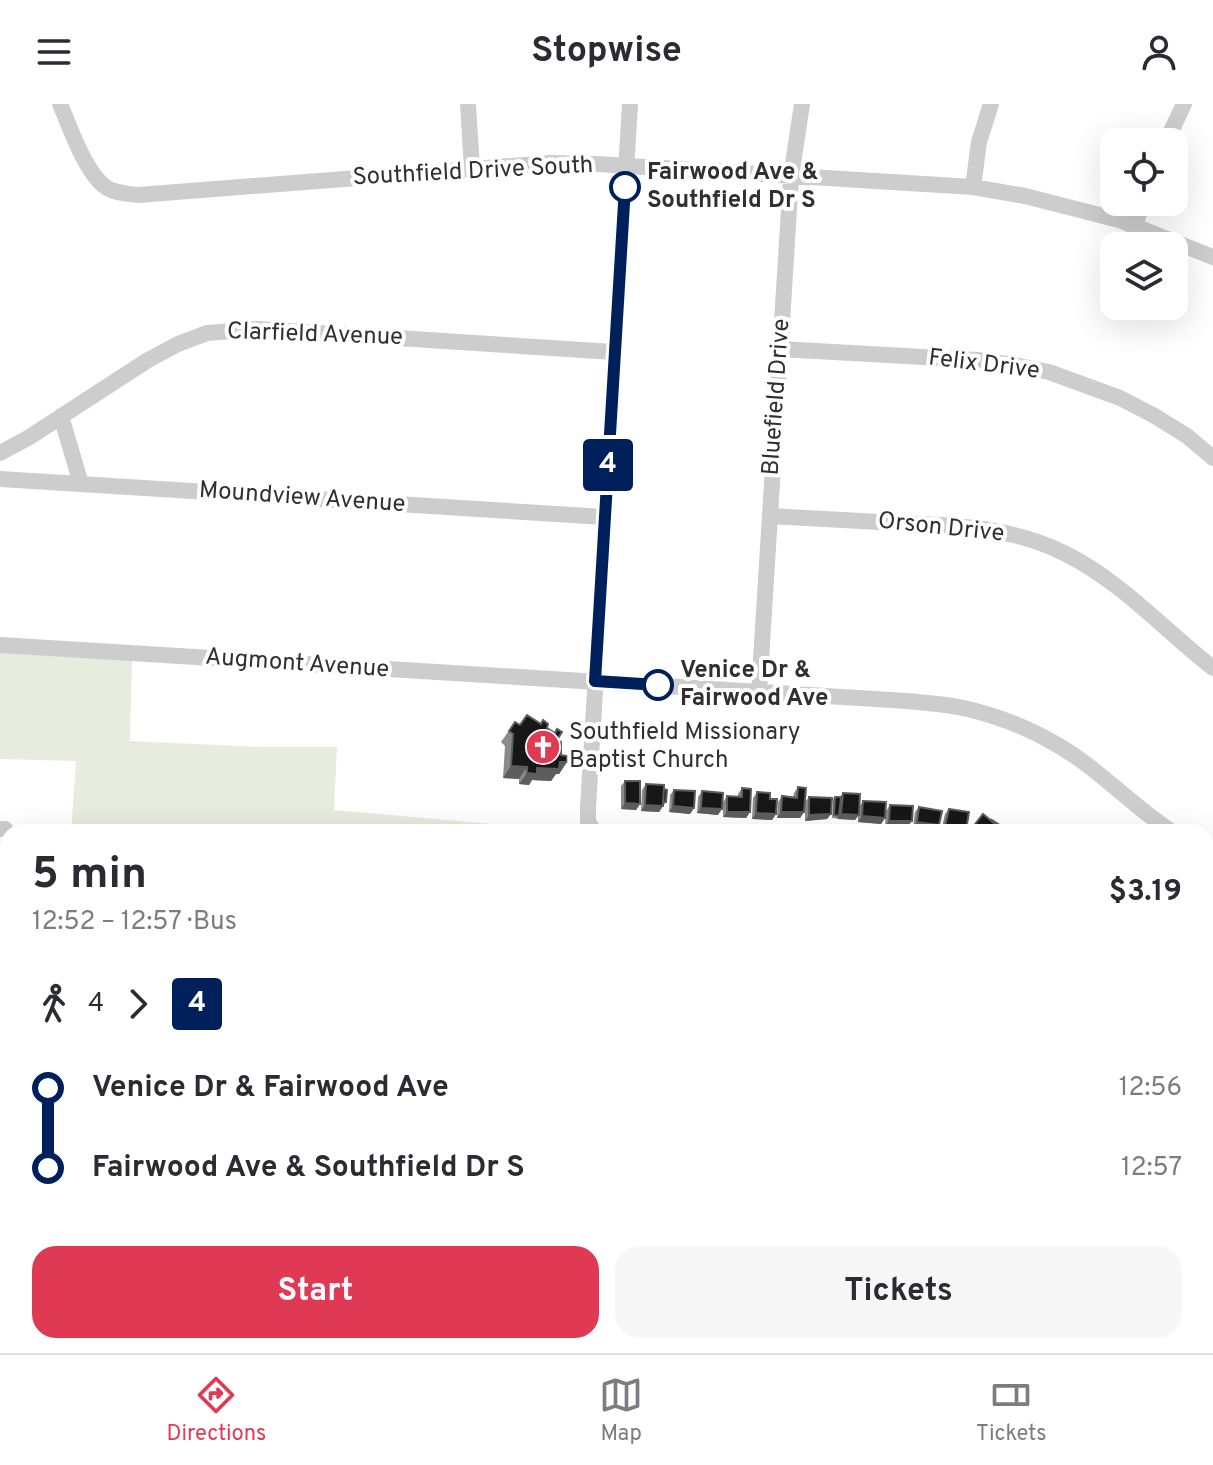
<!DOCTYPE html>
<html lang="en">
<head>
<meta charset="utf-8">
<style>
	body { margin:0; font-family:Overpass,sans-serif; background:#f7f7f7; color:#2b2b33; height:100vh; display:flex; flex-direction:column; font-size:30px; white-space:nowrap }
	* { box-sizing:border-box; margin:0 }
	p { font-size:26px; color:#7c7c81 }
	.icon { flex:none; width:44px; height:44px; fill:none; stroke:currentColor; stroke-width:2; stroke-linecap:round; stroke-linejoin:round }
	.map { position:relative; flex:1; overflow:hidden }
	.side { position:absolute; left:0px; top:720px; width:1214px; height:530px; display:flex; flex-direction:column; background:#fff; border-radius:24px 24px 0 0; box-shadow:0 8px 32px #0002 }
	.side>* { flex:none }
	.badge { padding:0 16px; border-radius:6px; font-size:28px; line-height:52px }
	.tools { position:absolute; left:1100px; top:24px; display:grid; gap:16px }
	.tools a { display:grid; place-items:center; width:88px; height:88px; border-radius:16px; background:#fff; box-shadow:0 8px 32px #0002; font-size:40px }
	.map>.badge { position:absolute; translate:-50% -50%; box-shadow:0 0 0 4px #fff }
	.legs { display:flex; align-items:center; gap:12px; height:88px; padding:0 32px; font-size:26px }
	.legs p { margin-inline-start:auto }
	.headline { display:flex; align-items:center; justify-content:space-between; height:136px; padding:0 32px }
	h1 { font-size:44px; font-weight:700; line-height:60px }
	.button { display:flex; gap:16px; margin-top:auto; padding:16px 32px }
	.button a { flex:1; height:92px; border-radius:24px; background:#df3954; color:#fff; font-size:32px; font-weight:700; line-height:92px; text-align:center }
	.button a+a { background:#f7f7f7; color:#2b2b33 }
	ul { padding:0 32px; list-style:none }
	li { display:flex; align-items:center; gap:28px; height:80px; font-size:30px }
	li i { display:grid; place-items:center; width:12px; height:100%; margin:0 10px; background:currentColor }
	li i::after { content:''; width:20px; height:20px; margin:-10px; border:6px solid; border-radius:50%; background:#fff }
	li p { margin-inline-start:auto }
	li:first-child i { background:linear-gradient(#0000 50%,currentColor 0) }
	li:last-child i { background:linear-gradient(currentColor 50%,#0000 0) }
	header { display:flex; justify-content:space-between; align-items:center; height:104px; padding:0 32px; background:#fff; font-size:36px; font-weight:700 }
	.menu { display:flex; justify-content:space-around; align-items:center; height:112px; border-top:2px solid #e1e1e2; background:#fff; font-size:22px; color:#7c7c81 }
	.menu a { display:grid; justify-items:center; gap:4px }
	.menu .selected { color:#df3954 }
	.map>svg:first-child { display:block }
	.green { fill:#e7ecde }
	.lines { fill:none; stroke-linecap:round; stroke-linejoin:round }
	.minor { stroke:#cdcdcd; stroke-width:16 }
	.major { stroke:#a8a8a8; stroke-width:20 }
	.wall { fill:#8b8b8b }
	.shaded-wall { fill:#5d5d5d }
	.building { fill:#171717; stroke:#5d5d5d; stroke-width:2 }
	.line-1-casing { stroke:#fff; stroke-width:18 }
	.line-1 { stroke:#00205b; stroke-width:12 }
	.stop-1-dot { fill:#fff; stroke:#00205b; stroke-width:4 }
	.labels { text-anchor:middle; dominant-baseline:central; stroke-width:8; stroke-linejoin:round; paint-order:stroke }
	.street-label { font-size:24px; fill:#303030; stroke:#fff }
	.stop-label { font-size:24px; font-weight:bold; fill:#303030; stroke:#fff; text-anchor:start }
	.poi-label { font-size:24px; fill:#303030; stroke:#fff; text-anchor:start }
</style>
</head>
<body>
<header><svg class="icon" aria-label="menu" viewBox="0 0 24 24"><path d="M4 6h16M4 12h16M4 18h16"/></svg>Stopwise<svg class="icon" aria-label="person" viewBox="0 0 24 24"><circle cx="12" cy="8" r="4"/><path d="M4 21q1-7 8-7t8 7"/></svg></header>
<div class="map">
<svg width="1213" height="1249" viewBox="0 0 1213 1249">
	<rect width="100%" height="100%" fill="#fff"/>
	<path class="green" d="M0 546 132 554 130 637 264 643H337L334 706 584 728H71L76 657 0 655Z
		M0 1101 2 1141V1233L0 1230Z
		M20 1242H78L79 1249H20Z"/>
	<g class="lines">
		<path class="minor" d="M60 0C70 23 86 71 107 84 116 89 127 90 138 91L550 59 597 60 973 83 1025 92 1119 116 1213 153
			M468 0 472 65
			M1166 38 1184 0
			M973 83 979 38 991 0
			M1135 121 1143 98
			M780 245 977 256 1014 261 1049 268 1120 294 1153 311 1187 332 1213 354
			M61 312 81 380
			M0 349 28 334 148 256 178 240 207 229 257 225 614 248
			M0 375 604 413
			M770 412C812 414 855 417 898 419 954 421 1012 423 1064 449 1121 477 1163 525 1213 564
			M0 541 907 597C927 599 948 600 968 605 997 612 1028 624 1054 639 1097 663 1131 701 1172 728
			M759 588 791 73 802 0
			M0 725H5
			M595 728 588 718V704L630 0
			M1206 750 1213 752
			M0 816H8
			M125 1242 129 1249
			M676 1242 681 1249
			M885 1242 890 1249
			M1130 1249 1131 1242"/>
		<path class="major" d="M0 974 8 1042
			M10 1249V1242"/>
	</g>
	<path class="wall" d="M515 618 520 621 547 624 557 636 561 651 567 658 559 670H556L551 677 532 676 529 681 519 680V675L503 674 505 642 501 638Z
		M625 677 640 700 636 706 621 705V682Z
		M646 680 664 685 666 698 659 708 641 707 642 686Z
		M798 683 804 708 800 714H777L778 698 782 692 793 693 794 689Z
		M742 684 750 708 746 714 723 713V698L727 692 738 693V690Z
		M674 686 694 704 690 710 669 708 670 691Z
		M702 687 718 711 697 709 698 693Z
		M757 688 776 710 772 716 752 715 753 694Z
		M843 689 860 702 863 697 885 714 881 720 858 718V711L855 716 832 714 833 695 835 693H840Z
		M809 693 831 710 827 715 805 717V698Z
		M890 701 908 722H885L886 707Z
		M919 703 939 721 935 727 913 724 915 708Z
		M949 705 965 728 941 727 945 710Z
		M181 1242H389L393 1249H185Z
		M404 1242H629L633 1249H408Z"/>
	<path class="shaded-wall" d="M560 658H567L559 670H556L551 677 532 676 529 681 519 680 527 669 537 664Z
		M511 662 527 663 519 675 503 674Z
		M625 699 640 700 636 706 621 705Z
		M645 701 663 702 659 708 641 707Z
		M673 702 694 704 690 710 669 708Z
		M701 704 722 705 718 711 697 709Z
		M727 708H750L746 714 723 713Z
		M781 708H804L800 714H777Z
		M756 709 776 710 772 716 752 715Z
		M831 710 827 715 805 717 809 711Z
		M841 710 859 711 855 716 837 715Z
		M862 712 885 714 881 720 858 718Z
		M889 717H912L908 722H885Z
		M917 718 939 721 935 727 913 724Z
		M945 722 966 726 965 728 941 727Z"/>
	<path class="building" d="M527 611 541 620 543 616 548 620 547 624 555 629 557 625 562 628 557 636 561 638V651L567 652V658H560L559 665 537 664V670L527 669V663L511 662 513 630 509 627 515 618 520 621Z
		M625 677H640V700L625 699Z
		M646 680 664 681 663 702 645 701Z
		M798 683 806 684 804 708H781L782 692 797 694Z
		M742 684 751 685 750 708H727V692L742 693Z
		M664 685 667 686 666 698H663Z
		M674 686 695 687 694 704 673 702Z
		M702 687 723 689 722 705 701 704Z
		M757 688 770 689V695H777L776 710 756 709Z
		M843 689 860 690 859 711 841 710Z
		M809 693 832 694 831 710 809 711Z
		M835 693H841L839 712 834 711Z
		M863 697 886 698 885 714 862 712Z
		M890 701 913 702 912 717H889Z
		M919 703 942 707 939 721 917 718Z
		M949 705 969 708 966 726 945 722Z
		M983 710 1000 724 997 728H977L972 724Z
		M992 716 1001 722 999 727 1000 724 992 717Z
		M196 1242H389L393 1249H200Z
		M419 1242H629L633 1249H423Z"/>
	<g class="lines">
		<g class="line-1-casing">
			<path id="line-1" d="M625 83 595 577 658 581"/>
		</g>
		<use href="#line-1" class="line-1"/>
	</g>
	<defs>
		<g id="church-disc" transform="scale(1.8)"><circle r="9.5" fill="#df3954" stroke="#fff"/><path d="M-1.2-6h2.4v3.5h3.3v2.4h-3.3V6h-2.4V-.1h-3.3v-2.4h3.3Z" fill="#fff"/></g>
	</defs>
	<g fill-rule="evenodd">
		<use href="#church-disc" x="543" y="643"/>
	</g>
	<g class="stop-1-dot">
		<circle cx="625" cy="83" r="14"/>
		<circle cx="658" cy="581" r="14"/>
	</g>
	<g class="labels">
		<g class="street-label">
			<text transform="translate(473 68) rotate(-3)">Southfield Drive South</text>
			<text transform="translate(315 231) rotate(2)">Clarfield Avenue</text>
			<text transform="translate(984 261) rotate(7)">Felix Drive</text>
			<text transform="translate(777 293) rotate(-86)">Bluefield Drive</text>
			<text transform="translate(302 394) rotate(4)">Moundview Avenue</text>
			<text transform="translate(941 424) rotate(6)">Orson Drive</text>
			<text transform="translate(297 560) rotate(4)">Augmont Avenue</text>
		</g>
		<g class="stop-label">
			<text x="647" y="69">Fairwood Ave &amp;<tspan x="647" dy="28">Southfield Dr S</tspan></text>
			<text x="680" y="567">Venice Dr &amp;<tspan x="680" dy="28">Fairwood Ave</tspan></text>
		</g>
		<g class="poi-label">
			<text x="569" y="629">Southfield Missionary<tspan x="569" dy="28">Baptist Church</tspan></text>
		</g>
	</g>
</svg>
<div class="tools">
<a><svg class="icon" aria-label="locate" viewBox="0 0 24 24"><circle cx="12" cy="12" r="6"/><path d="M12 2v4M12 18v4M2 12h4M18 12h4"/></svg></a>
<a><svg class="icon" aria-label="layers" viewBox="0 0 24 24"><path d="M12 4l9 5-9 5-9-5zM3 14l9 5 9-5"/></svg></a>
</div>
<b class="badge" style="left:608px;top:361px;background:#00205b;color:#fff">4</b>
<section class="side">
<div class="headline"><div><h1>5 min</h1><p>12:52 – 12:57 · Bus</p></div><b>$3.19</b></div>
<div class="legs"><svg class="icon" aria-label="walk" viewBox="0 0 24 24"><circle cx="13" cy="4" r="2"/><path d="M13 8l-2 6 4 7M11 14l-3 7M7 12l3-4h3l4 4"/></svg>4<svg class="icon" aria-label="forward" viewBox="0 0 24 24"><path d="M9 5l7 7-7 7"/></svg><b class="badge" style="background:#00205b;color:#fff">4</b></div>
<ul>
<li><i style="color:#00205b"></i><b>Venice Dr &amp; Fairwood Ave</b><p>12:56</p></li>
<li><i style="color:#00205b"></i><b>Fairwood Ave &amp; Southfield Dr S</b><p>12:57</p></li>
</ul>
<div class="button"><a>Start</a><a>Tickets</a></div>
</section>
</div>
<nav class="menu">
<a class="selected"><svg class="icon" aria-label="directions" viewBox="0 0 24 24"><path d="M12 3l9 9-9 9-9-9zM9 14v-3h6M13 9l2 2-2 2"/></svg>Directions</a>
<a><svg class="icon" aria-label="map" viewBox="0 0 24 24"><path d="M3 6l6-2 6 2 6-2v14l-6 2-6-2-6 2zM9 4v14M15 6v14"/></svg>Map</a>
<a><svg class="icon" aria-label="tickets" viewBox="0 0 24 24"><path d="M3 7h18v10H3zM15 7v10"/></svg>Tickets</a>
</nav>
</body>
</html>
